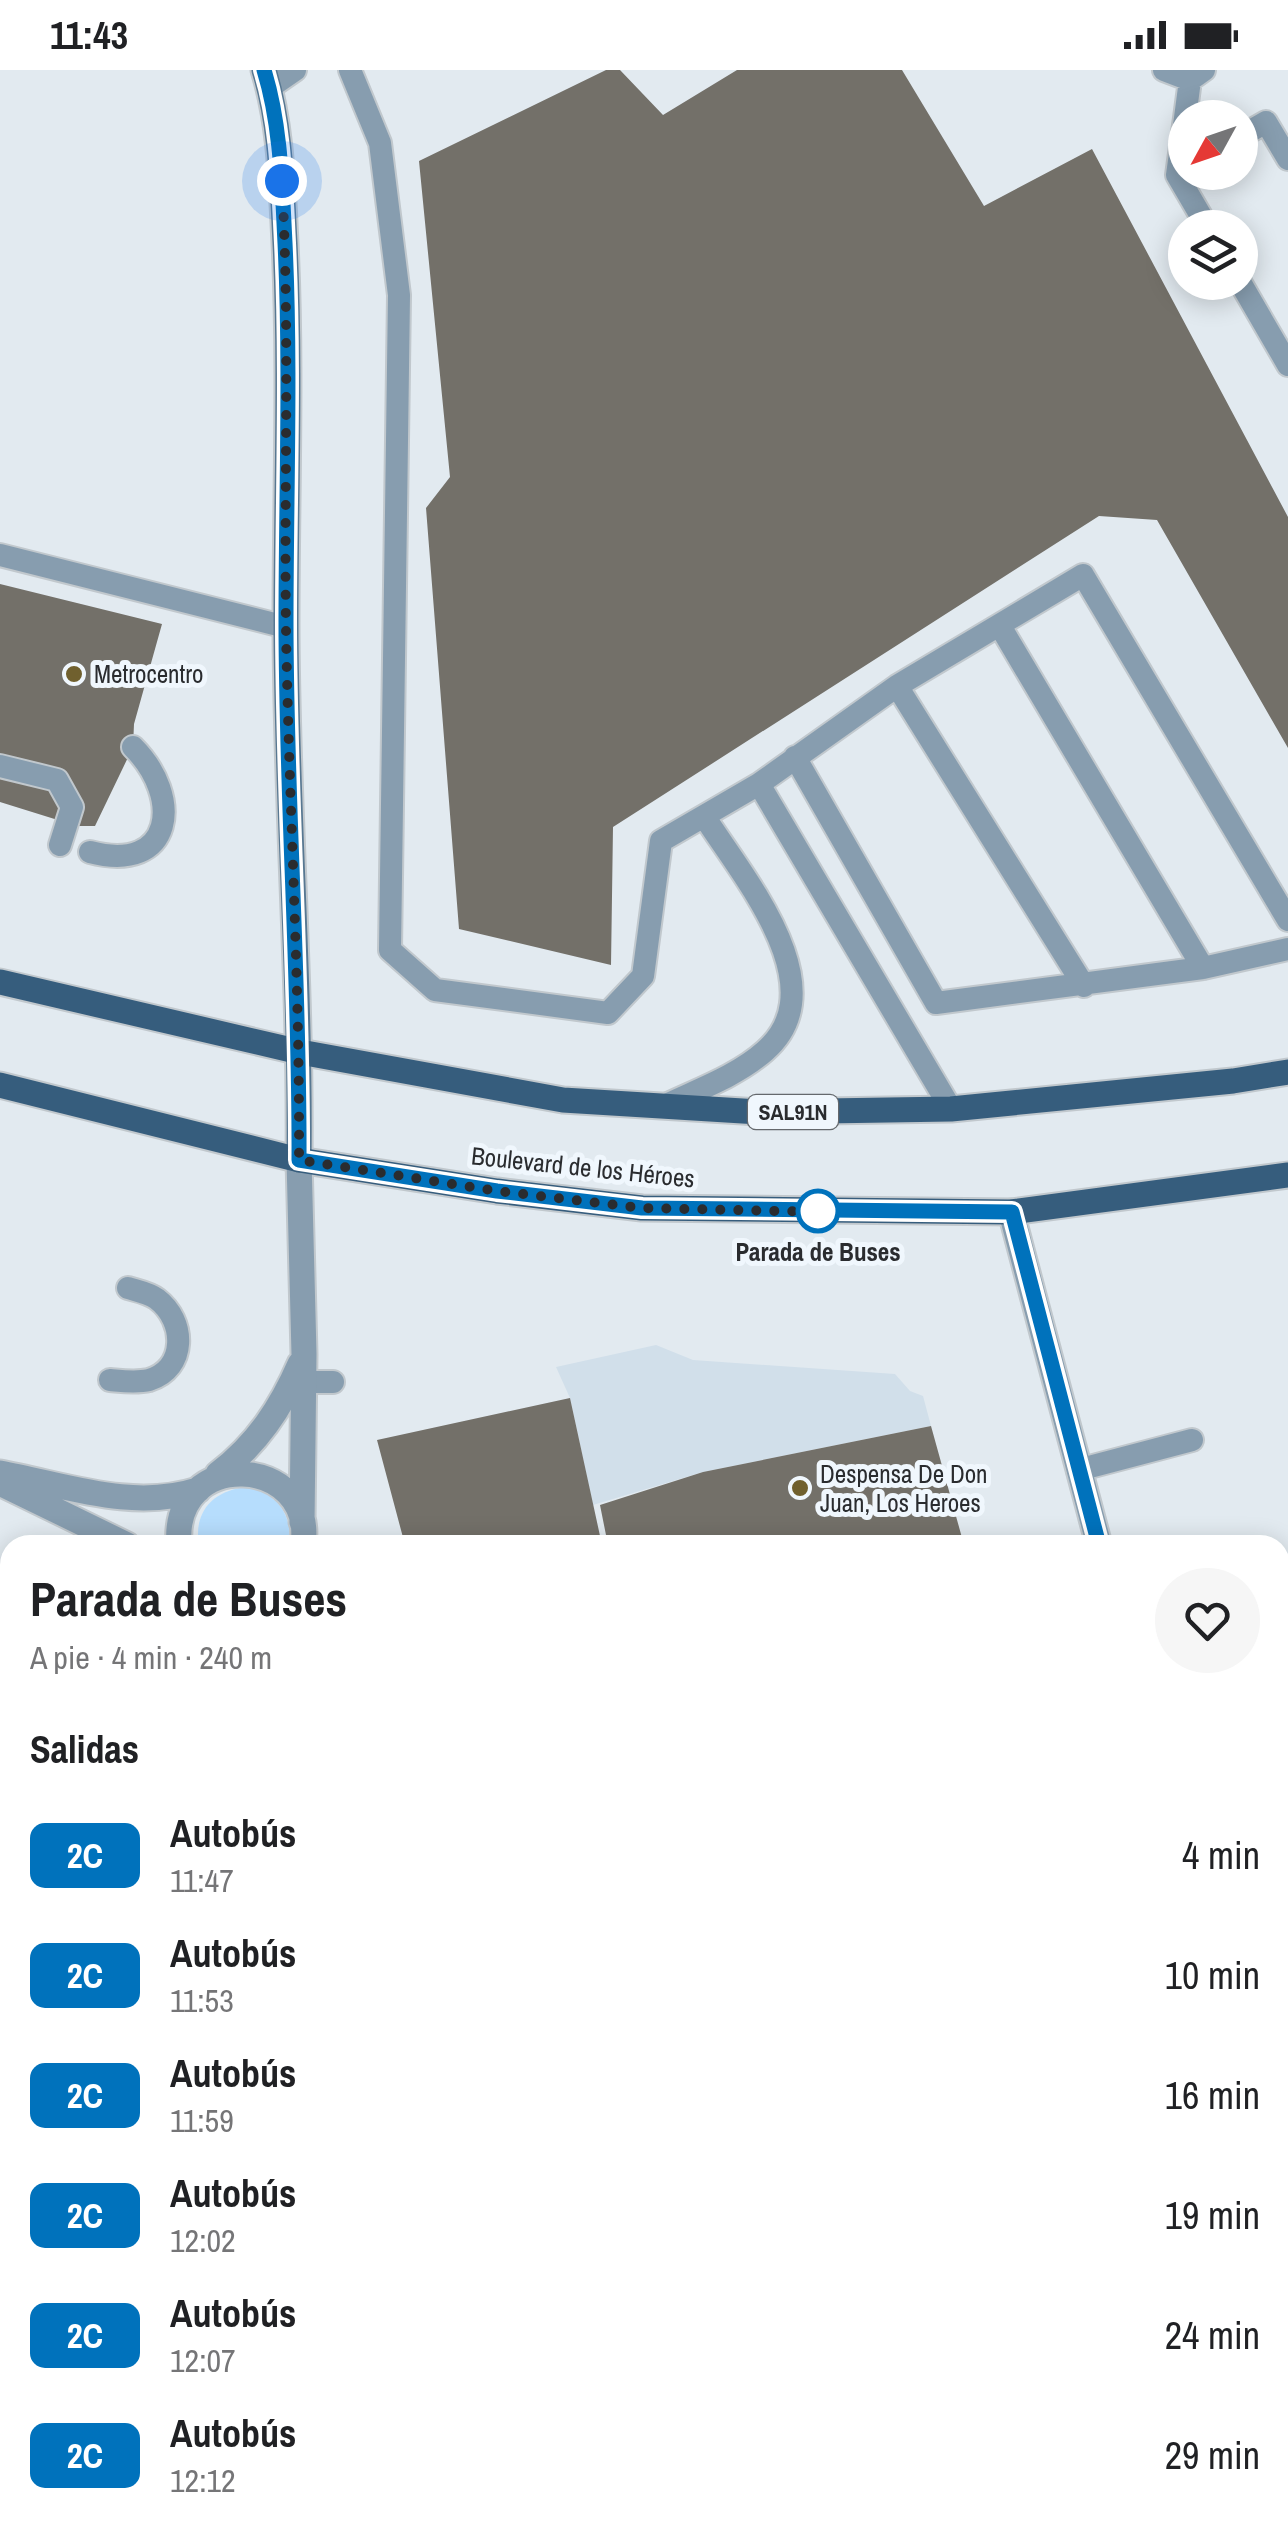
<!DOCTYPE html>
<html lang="es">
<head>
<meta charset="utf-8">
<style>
	body { margin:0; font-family:"Archivo Narrow",sans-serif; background:#f6f6f6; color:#202124; height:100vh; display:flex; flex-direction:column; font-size:38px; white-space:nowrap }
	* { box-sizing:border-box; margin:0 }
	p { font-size:32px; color:#757577 }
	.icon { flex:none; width:55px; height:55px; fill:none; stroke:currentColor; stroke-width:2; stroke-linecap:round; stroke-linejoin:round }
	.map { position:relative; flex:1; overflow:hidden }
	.drawer { position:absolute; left:0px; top:1465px; width:1290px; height:1002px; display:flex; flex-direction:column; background:#fff; border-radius:30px 30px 0 0; box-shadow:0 5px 25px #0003 }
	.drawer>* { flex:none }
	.badge { padding:0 20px; border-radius:15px; font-size:35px; line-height:65px }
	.needle { width:65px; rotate:230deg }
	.controls { position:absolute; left:1168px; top:30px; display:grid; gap:20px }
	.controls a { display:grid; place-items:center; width:90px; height:90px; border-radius:50%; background:#fff; box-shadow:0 5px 25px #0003; font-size:50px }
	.you { position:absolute; width:50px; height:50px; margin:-25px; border:8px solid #fff; border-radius:50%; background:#1a73e8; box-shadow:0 0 0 15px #1a73e833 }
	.map>.badge { position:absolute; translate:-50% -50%; box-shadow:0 0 0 5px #fff }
	h2 { padding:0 30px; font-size:38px; line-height:90px }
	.round { display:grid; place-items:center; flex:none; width:105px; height:105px; border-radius:52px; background:#f6f6f6 }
	.summary { display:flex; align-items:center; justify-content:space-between; height:170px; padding:0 30px }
	h1 { font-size:48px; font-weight:800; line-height:75px }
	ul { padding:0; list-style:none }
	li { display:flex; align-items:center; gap:30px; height:120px; padding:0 30px }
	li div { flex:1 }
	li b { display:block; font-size:38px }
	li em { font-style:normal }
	li .badge { min-width:110px; font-weight:700; text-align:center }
	.status { display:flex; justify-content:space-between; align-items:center; height:70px; padding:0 50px; background:#fff; direction:ltr }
	.status svg { height:28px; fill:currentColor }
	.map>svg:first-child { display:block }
	.built { fill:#d1dfea }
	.green { fill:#b6ddfd }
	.building { fill:#737069 }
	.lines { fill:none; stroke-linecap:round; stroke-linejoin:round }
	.lane-casing { stroke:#c1c8cd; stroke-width:26 }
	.street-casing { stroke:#c1c8cd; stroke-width:29 }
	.secondary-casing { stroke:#c1c8cd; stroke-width:29 }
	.primary-casing { stroke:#c1c8cd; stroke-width:29 }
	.lane { stroke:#879daf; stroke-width:22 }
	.street { stroke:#879daf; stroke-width:25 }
	.secondary { stroke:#587892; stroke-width:25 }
	.primary { stroke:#365d7d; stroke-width:25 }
	.line-casing { stroke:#fff; stroke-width:22 }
	.line { stroke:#0072bc; stroke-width:15 }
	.walk { stroke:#2a2c2f; stroke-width:10; stroke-dasharray:0 18 }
	.poi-dot { fill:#70602e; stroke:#f0f7fd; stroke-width:4 }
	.stop-dot { fill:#fff; stroke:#0072bc; stroke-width:5 }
	.labels { text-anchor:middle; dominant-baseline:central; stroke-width:10; stroke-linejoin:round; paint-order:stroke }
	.shield { fill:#f0f7fd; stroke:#65696d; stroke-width:2.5 }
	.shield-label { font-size:22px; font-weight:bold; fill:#2a2c2f }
	.poi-label { font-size:25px; fill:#2a2c2f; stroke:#f0f7fd; text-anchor:start }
	.street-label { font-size:25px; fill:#2a2c2f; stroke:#f0f7fd }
	.stop-label { font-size:25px; font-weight:bold; fill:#2a2c2f; stroke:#f0f7fd }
</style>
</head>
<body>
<div class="status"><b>11:43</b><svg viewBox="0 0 49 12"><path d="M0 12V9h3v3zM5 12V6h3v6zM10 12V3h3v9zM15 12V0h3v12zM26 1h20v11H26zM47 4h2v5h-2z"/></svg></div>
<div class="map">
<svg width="1288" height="2466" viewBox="0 0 1288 2466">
	<rect width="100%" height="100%" fill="#e2eaf0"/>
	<path class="built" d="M656 1275 693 1290 895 1304 910 1321 923 1326 931 1356 703 1402 593 1435 570 1328 556 1297Z"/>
	<path class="green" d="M247 1417C277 1423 293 1445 289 1475H199C193 1441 214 1420 247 1417Z"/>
	<path class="building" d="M606 0H620L663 45 737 0H902L984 136 1092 79 1288 447V678L1157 450 1099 446 613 757 611 895 459 859 426 438 450 407 419 91Z
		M0 514 162 554 134 654 133 677 95 756H77L0 732Z
		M570 1328 602 1475H405L377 1370Z
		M931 1356 964 1475H608L600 1435 703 1402Z
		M10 1548V1661L3 1663 0 1653V1566Z
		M750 2458H902L900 2466H773L749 2461Z"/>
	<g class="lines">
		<g class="lane-casing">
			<path id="lane" d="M350 0 380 73 399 225 390 880 435 920 608 943 643 906 661 771 759 714 897 616 1083 505 1288 850
				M1164 0 1190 10
				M269 18 295 0
				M1185 48 1190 10 1204 0
				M1240 67 1266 52 1288 89
				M1185 100 1177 105 1208 158
				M1177 105 1185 48
				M1240 212 1288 295
				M0 485 286 557
				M1000 556 1203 898
				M897 616 1084 916
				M795 687 936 933 1203 898 1288 879
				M0 696 57 710 72 737 60 775
				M759 714 951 1039
				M90 782C174 804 183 727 133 677
				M664 1036C697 1020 737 1006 765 981 838 917 742 806 704 746
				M110 1310C122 1311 136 1313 149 1310 187 1298 186 1251 157 1229 149 1223 138 1221 128 1218
				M305 1312H333
				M1078 1400 1192 1370"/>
		</g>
		<g class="street-casing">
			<path id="street" d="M299 1090 304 1284 302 1452
				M1011 1142 1099 1475
				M0 1403C65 1415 132 1441 198 1420
				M218 1404C257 1374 281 1338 300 1294
				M0 1413 127 1475
				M179 1475C171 1376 316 1385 303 1475
				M1280 1745 1288 1749
				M1280 1789 1288 1788
				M0 1791 10 1818
				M1280 2225 1288 2234
				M49 2466 52 2458
				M716 2466V2458"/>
		</g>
		<g class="secondary-casing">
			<path id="secondary" d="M264 0C281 55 282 116 285 173 291 299 286 425 286 552 286 731 301 910 299 1090"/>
		</g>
		<g class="primary-casing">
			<path id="primary" d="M0 912 300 982 563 1030 759 1042 951 1039 1233 1011 1288 1002
				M0 1015 299 1090 497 1121 642 1138 1011 1142 1288 1105"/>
		</g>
		<use href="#lane" class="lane"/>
		<use href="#street" class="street"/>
		<use href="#secondary" class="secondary"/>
		<use href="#primary" class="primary"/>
	</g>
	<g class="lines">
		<g class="line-casing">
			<path id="line" d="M264 0C281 55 282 116 285 173 291 299 286 425 286 552 286 731 300 910 299 1090L497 1121 642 1138 1012 1142 1099 1475"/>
		</g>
		<use href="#line" class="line"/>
		<path class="walk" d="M282 111C290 261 284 409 286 559 289 736 300 913 299 1090L497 1121 642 1138 824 1142 818 1141"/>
	</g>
	<g class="poi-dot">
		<circle cx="74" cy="604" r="10"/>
		<circle cx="800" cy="1418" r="10"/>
	</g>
	<circle class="stop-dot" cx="818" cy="1141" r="20"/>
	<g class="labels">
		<rect class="shield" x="748" y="1025" width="90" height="34" rx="8"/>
		<g class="shield-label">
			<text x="793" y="1042">SAL91N</text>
		</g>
		<g class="poi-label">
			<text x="94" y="604">Metrocentro</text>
			<text x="820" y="1404">Despensa De Don<tspan x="820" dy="29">Juan, Los Heroes</tspan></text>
		</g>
		<g class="street-label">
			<text transform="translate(583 1097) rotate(6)">Boulevard de los Héroes</text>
		</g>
		<g class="stop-label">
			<text x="818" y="1182">Parada de Buses</text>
		</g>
	</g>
</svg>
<div class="controls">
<a><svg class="needle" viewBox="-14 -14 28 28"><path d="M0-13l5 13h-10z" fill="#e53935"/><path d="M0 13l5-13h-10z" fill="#757577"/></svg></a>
<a><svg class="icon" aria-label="layers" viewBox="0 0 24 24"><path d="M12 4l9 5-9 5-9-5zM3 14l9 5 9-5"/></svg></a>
</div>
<div class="you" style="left:282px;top:111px"></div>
<section class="drawer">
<div class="summary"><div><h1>Parada de Buses</h1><p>A pie · 4 min · 240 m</p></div><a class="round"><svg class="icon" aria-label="heart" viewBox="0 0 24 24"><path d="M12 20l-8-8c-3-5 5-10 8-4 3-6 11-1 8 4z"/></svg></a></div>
<h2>Salidas</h2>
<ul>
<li><span class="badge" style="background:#0072bc;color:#fff">2C</span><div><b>Autobús</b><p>11:47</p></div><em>4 min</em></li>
<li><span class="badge" style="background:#0072bc;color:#fff">2C</span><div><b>Autobús</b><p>11:53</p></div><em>10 min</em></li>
<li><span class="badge" style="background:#0072bc;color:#fff">2C</span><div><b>Autobús</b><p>11:59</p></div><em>16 min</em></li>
<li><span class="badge" style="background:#0072bc;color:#fff">2C</span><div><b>Autobús</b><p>12:02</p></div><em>19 min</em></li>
<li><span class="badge" style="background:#0072bc;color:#fff">2C</span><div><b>Autobús</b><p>12:07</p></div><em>24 min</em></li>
<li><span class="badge" style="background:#0072bc;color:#fff">2C</span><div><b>Autobús</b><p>12:12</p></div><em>29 min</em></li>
</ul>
</section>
</div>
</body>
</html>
